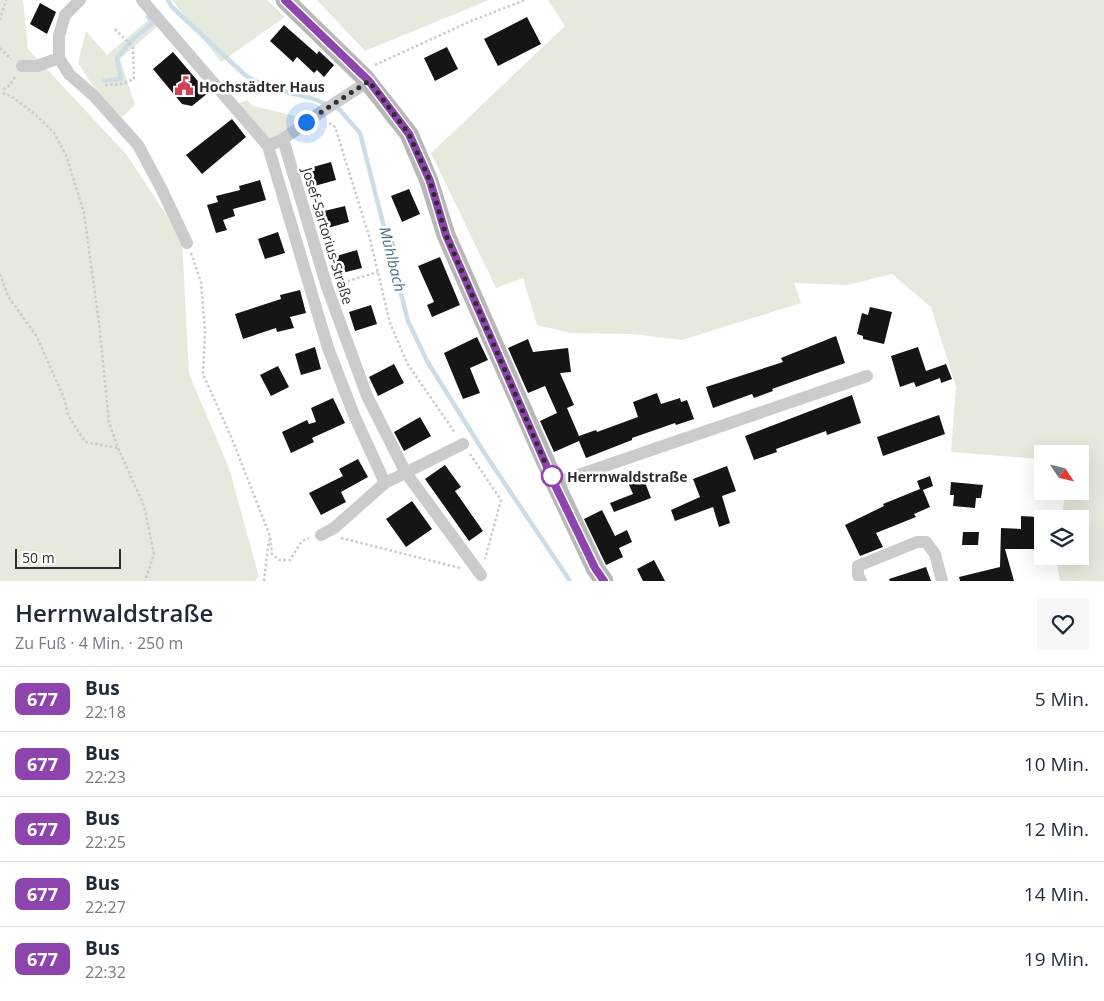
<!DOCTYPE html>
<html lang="de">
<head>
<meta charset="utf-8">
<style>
	body { margin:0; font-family:"Open Sans",sans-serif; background:#f6f6f7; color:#1f2937; height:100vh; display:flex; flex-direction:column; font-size:19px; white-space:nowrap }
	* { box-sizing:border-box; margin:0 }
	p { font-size:16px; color:#747a83 }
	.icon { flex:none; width:28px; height:28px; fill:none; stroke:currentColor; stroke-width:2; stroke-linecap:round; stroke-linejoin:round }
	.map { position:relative; height:581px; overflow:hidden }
	.panel { display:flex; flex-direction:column; background:#fff; flex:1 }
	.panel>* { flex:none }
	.badge { padding:0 10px; border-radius:8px; font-size:18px; line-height:32px }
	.needle { width:32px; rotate:125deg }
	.fabs { position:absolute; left:1034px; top:445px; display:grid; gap:10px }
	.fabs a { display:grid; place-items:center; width:55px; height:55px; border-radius:0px; background:#fff; box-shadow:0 5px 20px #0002; font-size:25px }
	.scale { position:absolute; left:15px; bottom:12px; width:106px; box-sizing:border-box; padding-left:5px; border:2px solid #2e2e2e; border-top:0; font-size:14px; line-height:18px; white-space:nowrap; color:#2e2e2e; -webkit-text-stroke:4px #fff; paint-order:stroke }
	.you { position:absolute; width:25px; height:25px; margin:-12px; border:4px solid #fff; border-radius:50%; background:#1a73e8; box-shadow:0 0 0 8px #1a73e833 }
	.map>.badge { position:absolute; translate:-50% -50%; box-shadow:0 0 0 2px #fff }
	.round { display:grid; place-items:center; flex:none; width:52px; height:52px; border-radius:0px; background:#f6f6f7 }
	.headline { display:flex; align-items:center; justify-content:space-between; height:85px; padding:0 15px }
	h1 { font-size:24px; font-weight:600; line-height:38px }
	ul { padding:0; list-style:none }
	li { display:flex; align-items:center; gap:15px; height:65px; padding:0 15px; border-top:1px solid #e0e1e3 }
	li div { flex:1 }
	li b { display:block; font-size:19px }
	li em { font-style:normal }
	li .badge { min-width:55px; font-weight:700; text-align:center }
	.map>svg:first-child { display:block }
	.green { fill:#e5eadd }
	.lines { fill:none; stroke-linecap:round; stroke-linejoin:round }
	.stream { stroke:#cbdee8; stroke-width:4.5 }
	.building { fill:#151515 }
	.path { stroke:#cbcbcb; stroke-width:2.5; stroke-dasharray:2.5 2.5; stroke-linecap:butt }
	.street { stroke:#cbcbcb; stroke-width:12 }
	.secondary { stroke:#b8b8b8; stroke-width:19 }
	.line-casing { stroke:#fff; stroke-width:11 }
	.line { stroke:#8e44ad; stroke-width:8 }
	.walk { stroke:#2e2e2e; stroke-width:5; stroke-dasharray:0 9 }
	.stop-dot { fill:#fff; stroke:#8e44ad; stroke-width:2.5 }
	.labels { text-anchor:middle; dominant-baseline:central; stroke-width:5; stroke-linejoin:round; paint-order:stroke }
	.poi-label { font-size:14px; font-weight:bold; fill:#2e2e2e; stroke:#fff; text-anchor:start }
	.street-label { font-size:14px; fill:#2e2e2e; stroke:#fff }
	.stop-label { font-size:14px; font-weight:bold; fill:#2e2e2e; stroke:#fff; text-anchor:start }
	.water-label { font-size:15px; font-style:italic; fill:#447088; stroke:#fff }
</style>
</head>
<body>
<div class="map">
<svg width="1104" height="581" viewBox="0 0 1104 581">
	<rect width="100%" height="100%" fill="#fff"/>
	<path class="green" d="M0 0H23L28 49 127 155 182 239 189 374 229 468 259 577 255 581H0Z
		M172 0H267L285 17 221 62Z
		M317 0H489L365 51Z
		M548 0H1104V581H1060L1057 563 1058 556H1080V519H1062L1065 491H1080V454H1042V459L951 452 956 387 931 307 892 274 847 285 794 283 801 303 682 340 632 334 570 333 537 325 523 278 496 288 431 153 565 26Z
		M147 21 160 24 120 59 135 105 122 117 100 97 78 63 86 31 107 55Z
		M247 100 253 106 295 116 298 121 274 139 267 140 238 104Z"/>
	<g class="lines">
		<path class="stream" d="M168 0 172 7 245 75 265 87 311 98 339 109 360 133 408 321 427 361 485 454 570 581
			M104 81 121 79 117 58 133 39 153 23 148 17"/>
	</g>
	<path class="building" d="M40 3 56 12 47 34 30 24Z
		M527 17 541 44 498 66 484 39Z
		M284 25 317 54 319 51 334 65 324 77 317 70 314 73 297 57 293 62 270 41Z
		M447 47 458 69 435 81 424 58Z
		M173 52 208 93 192 106 182 104 153 69Z
		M232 119 246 137 202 174 186 155Z
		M331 162 336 180 311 187 306 169Z
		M260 180 266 200 233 209 235 216 223 220 227 230 216 233 207 205 218 202 216 196 240 190 239 186Z
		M409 189 420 214 402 222 391 196Z
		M345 206 349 222 324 229 320 212Z
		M278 232 285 253 265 259 258 239Z
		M357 250 362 268 338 274 333 257Z
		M440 257 460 305 432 317 427 305 434 302 418 266Z
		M300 290 306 313 290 317 294 328 277 332 276 328 243 339 235 314 281 299 280 295Z
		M371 305 377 324 355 331 349 312Z
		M870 307 892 312 884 344 863 339V336L857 334 862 313 868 315Z
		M836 336 845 363 772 389 773 391 754 398 752 394 713 408 706 387 783 362 781 358Z
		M477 337 488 360 470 368 480 393 463 399 444 353Z
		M528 339 533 352 568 348 571 372 560 373 574 405 567 408 579 436 596 430 597 432 638 417 633 402 657 393 661 404 680 398 681 402 687 400 694 419 676 425 675 423 632 438V440L586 458 579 441 554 452 540 421 557 413 545 386 528 393 508 348Z
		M315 347 321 369 301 375 295 354Z
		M918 347 926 371 946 364 952 379 941 383 940 378 916 387 914 382 900 387 891 356Z
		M394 364 404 383 378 396 369 377Z
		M278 366 289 387 271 396 260 375Z
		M852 395 861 423 827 435 826 431 776 449 777 452 754 460 745 436Z
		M333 398 345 423 312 438 314 442 291 453 282 432 307 420 309 424 316 422 311 408Z
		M939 415 945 434 883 456 877 437Z
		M420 417 431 436 404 451 394 432Z
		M358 459 368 477 341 492 346 502 321 515 309 493 343 476 339 469Z
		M445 465 461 487 455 491 483 531 469 541 425 479Z
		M727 466 736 491 722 496 730 523 719 527 713 507 675 521 671 510 700 497 693 479Z
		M641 472 651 498 614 512 610 503 633 494 626 478Z
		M930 476 933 486 923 490 930 507 914 514 916 517 876 533 883 547 860 556 845 525 884 506 883 504 920 489 917 481Z
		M951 482 983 485 981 498H976L975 508 953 506 954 495H950Z
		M412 501 432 529 406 547 386 519Z
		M602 510 615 536 627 530 632 542 619 548 623 557 606 565 584 519Z
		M1021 516 1037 517 1036 549H1005L1014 581H960L959 577 1000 567 1001 528 1021 529Z
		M963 532H979L978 545H962Z
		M654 560 665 581H643L637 569Z
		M926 567 931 581H890L889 579Z"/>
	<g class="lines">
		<path class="path" d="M0 20 6 0
			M0 48 11 59
			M375 65 471 21 525 0
			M15 77 10 85 4 89V94L11 96 35 114 54 133 66 155 84 213 99 323 109 422 118 448 144 506 154 554 145 581
			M105 85 122 84 134 79 133 47 115 29
			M329 123 335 127 370 239 390 323 407 363 455 433
			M191 253 201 282 205 332 203 374 232 439 270 536 272 554 279 560H290L302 541 309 538
			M0 274 8 296 37 337 64 398 68 415 85 442 118 448
			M338 284 378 272
			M470 454 501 500 485 559
			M341 538 460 568
			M264 581 269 540"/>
		<path class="street" d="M142 0 268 146 283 139 318 114 369 81
			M59 58 69 74 94 96 138 145 161 188 187 243
			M22 66H37L59 58V36L65 15 80 0
			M283 139 327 287 367 396 406 473 481 575
			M268 146 328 348 354 415 385 483
			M555 483 867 376
			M321 535 334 528 385 483 463 444
			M861 581 858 575V566L917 542H926L935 554 942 581"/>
		<path class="secondary" d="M285 0 365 78 409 134 429 181 446 235 555 483 595 568 604 581"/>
	</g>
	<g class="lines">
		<g class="line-casing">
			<path id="line" d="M285 0 369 81 409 134 430 181 446 235 554 483 595 568 604 581"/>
		</g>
		<use href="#line" class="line"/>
		<path class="walk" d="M306 122 369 81 409 134 430 181 446 235 554 483 552 476"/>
	</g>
	<defs>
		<g id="civic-bare" transform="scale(1.5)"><path d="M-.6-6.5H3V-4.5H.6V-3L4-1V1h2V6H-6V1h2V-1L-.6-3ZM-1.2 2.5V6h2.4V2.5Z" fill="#d34253" stroke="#fff" stroke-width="2.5" paint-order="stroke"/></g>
	</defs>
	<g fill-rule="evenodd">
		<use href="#civic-bare" x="184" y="86"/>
	</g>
	<circle class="stop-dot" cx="552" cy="476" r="10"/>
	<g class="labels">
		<g class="poi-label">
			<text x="199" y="86">Hochstädter Haus</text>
		</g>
		<g class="street-label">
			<text transform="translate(328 236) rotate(73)">Josef-Sartorius-Straße</text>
		</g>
		<g class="stop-label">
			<text x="567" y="476">Herrnwaldstraße</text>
		</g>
		<g class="water-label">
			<text transform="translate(393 259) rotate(76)">Mühlbach</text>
		</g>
	</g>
</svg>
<div class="fabs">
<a><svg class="needle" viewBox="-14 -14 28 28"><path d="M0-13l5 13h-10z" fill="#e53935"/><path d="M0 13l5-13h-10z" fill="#747a83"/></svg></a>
<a><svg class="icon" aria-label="layers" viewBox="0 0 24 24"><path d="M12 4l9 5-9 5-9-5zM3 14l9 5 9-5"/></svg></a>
</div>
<div class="scale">50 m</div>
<div class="you" style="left:306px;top:122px"></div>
</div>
<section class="panel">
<div class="headline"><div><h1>Herrnwaldstraße</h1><p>Zu Fuß · 4 Min. · 250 m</p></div><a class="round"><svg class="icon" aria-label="heart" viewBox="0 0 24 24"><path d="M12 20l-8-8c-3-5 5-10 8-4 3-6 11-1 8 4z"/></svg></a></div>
<ul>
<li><span class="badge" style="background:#8e44ad;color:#fff">677</span><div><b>Bus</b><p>22:18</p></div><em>5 Min.</em></li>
<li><span class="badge" style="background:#8e44ad;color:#fff">677</span><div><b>Bus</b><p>22:23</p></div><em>10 Min.</em></li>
<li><span class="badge" style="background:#8e44ad;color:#fff">677</span><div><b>Bus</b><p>22:25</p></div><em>12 Min.</em></li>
<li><span class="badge" style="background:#8e44ad;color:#fff">677</span><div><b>Bus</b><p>22:27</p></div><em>14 Min.</em></li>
<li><span class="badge" style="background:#8e44ad;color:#fff">677</span><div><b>Bus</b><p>22:32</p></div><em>19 Min.</em></li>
</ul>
</section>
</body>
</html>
